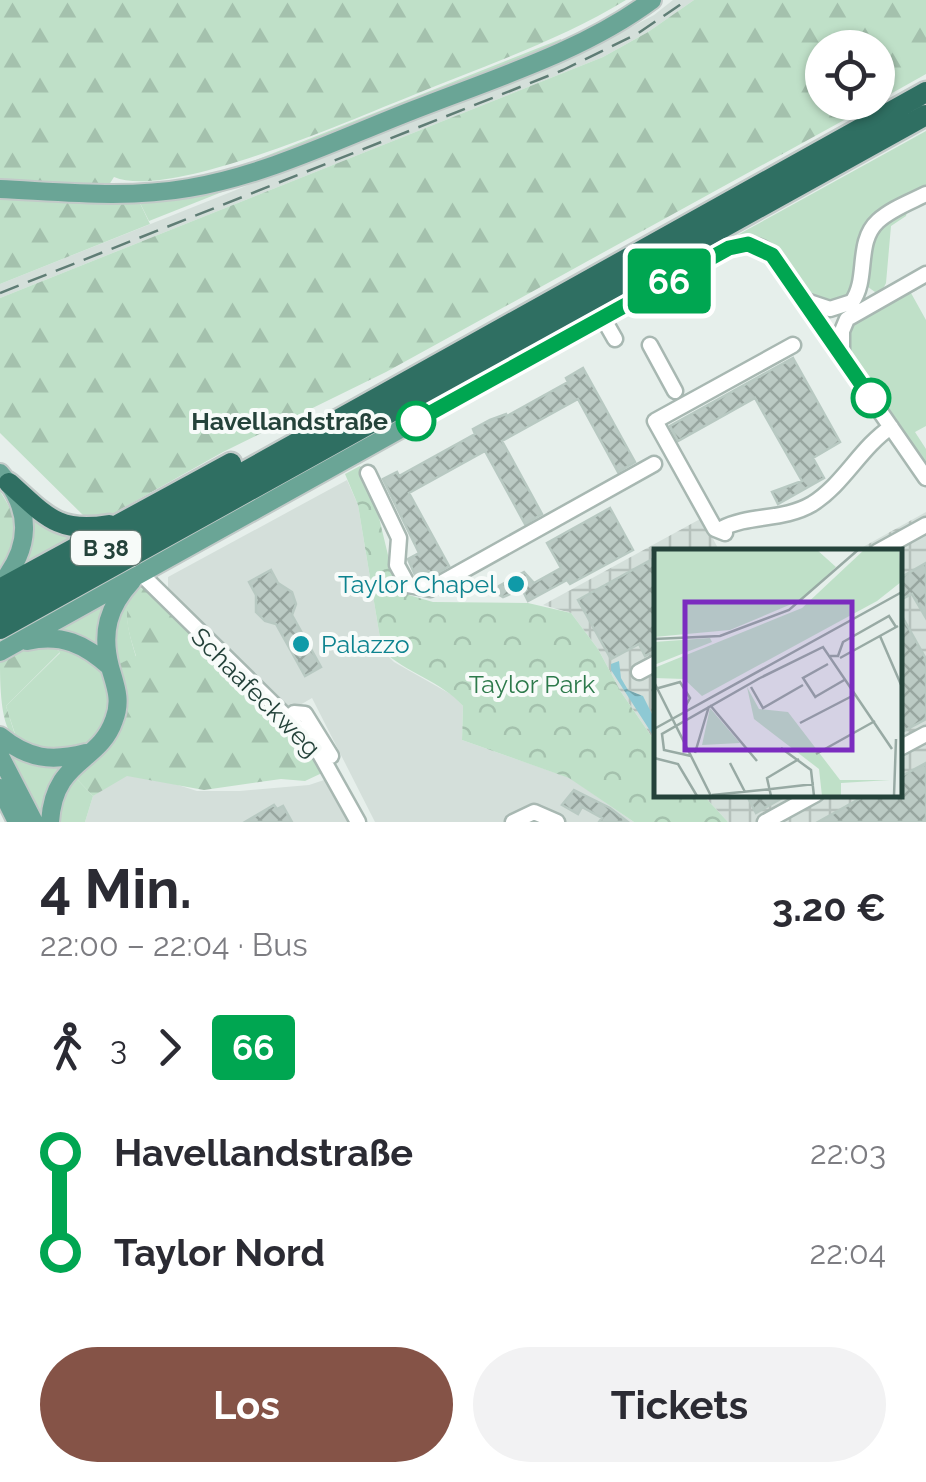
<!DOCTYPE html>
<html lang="de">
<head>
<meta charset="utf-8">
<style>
	body { margin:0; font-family:Raleway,sans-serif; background:#f2f2f3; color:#2b2b33; height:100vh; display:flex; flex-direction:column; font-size:38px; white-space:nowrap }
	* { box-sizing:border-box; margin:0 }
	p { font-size:32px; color:#7c7c81 }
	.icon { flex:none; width:55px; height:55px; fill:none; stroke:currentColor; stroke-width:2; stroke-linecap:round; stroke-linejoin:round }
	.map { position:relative; height:822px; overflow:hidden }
	.drawer { display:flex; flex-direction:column; background:#fff; flex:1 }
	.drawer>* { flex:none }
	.badge { padding:0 20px; border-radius:8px; font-size:35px; line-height:65px }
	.controls { position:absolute; left:805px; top:30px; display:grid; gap:20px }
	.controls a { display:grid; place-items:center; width:90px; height:90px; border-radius:50%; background:#fff; box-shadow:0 2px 8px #0004; font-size:50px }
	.map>.badge { position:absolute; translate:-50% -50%; box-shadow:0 0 0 5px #fff }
	.legs { display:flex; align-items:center; gap:15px; height:110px; padding:0 40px; font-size:32px }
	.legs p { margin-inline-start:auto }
	.overview { display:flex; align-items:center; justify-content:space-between; height:170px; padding:0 40px }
	h1 { font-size:55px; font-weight:700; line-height:75px }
	.primary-button { display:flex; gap:20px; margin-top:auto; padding:20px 40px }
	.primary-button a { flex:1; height:115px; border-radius:60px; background:#855347; color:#fff; font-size:40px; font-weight:700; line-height:115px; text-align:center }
	.primary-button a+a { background:#f2f2f3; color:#2b2b33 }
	ul { padding:0 40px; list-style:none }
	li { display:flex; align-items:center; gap:35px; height:100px; font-size:38px }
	li i { display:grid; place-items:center; width:15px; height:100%; margin:0 12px; background:currentColor }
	li i::after { content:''; width:25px; height:25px; margin:-12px; border:8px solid; border-radius:50%; background:#fff }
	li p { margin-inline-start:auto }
	li:first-child i { background:linear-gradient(#0000 50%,currentColor 0) }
	li:last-child i { background:linear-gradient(currentColor 50%,#0000 0) }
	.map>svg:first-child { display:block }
	.built { fill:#d4dfda }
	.industrial { fill:url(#industrial-grid) }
	.grass { fill:#bfe0c8 }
	.forest { fill:url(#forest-firs) }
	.park { fill:url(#park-crowns) }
	.water { fill:url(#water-ripples) }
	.building { fill:url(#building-cross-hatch); stroke:#b8c9c2; stroke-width:2.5 }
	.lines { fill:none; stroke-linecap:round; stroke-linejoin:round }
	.minor-casing { stroke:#a8b8b2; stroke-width:19 }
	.major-casing { stroke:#c2cac8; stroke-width:22 }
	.highway-casing { stroke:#c2cac8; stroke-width:25 }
	.minor { stroke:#fff; stroke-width:14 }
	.major { stroke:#6aa596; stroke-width:18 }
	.highway { stroke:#2f6f62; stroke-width:20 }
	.rail { stroke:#5f7d75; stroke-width:2.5; stroke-dasharray:20 10; stroke-linecap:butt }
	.line-1-casing { stroke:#fff; stroke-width:22 }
	.line-1 { stroke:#00a651; stroke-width:15 }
	.stop-1-dot { fill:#fff; stroke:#00a651; stroke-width:5 }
	.culture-dot { fill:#0f9aa8; stroke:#f7fbf9; stroke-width:4 }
	.labels { text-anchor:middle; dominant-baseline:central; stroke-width:8; stroke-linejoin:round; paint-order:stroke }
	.shield { fill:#f7fbf9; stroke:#637a73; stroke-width:2.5 }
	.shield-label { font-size:22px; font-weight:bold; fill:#24423a }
	.stop-label { font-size:25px; font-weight:bold; fill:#24423a; stroke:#f7fbf9; text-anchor:end }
	.culture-label { font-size:25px; fill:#0d838f; stroke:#f7fbf9; text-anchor:end }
	.park-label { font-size:25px; fill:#2d7a4b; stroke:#f7fbf9 }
	.street-label { font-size:25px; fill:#24423a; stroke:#f7fbf9 }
	.inset-road { fill:none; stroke:#98aaa4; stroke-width:2.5 }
	.view { fill:#7b2cbf; fill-opacity:0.15; stroke:#7b2cbf; stroke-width:5 }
	.inset-edge { fill:none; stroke:#24423a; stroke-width:5 }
</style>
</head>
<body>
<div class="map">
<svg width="926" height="822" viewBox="0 0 926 822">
	<defs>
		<pattern id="industrial-grid" width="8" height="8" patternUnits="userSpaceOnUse" patternTransform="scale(2.5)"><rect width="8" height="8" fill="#d4dfda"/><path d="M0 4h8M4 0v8" fill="none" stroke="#b6c1bc"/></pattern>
		<pattern id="forest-firs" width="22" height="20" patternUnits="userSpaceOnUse" patternTransform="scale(2.5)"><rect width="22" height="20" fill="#bfe0c8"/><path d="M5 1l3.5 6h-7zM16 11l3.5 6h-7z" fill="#a4c1ad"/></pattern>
		<pattern id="park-crowns" width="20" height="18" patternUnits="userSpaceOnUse" patternTransform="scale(2.5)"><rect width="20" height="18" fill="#bfe0c8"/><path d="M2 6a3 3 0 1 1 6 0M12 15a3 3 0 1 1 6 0" fill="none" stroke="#a4c1ad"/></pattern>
		<pattern id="water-ripples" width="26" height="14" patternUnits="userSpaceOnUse" patternTransform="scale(2.5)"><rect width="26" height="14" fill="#8ec9d4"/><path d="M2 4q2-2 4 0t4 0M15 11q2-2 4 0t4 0" fill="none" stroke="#74a5ad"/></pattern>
		<pattern id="building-cross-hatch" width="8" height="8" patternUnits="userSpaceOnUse" patternTransform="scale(2.5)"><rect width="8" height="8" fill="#bbcac4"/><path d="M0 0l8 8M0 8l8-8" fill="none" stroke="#98a6a0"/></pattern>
	</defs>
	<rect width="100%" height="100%" fill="#e6efeb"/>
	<path class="built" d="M673 0H694L648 32 603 57 0 298V284L592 48 654 15Z
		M347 480 358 505 382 650 394 662 454 696 463 706 462 740 570 778 634 822H375L312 698 288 712 168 594V577Z
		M130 770 197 791H240L309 785 330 778 355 822H85L93 796Z"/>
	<path class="industrial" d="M926 512V730L899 745 898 552H854Z
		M702 518 720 552H656V743L621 692 598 649 571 613 543 605Z
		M926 740V822H779L828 795 898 794 899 755Z
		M703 795H808L758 822H728Z"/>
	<path class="grass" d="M561 39V44L270 161 209 179 131 188 130 185 185 180 233 169Z
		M926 131V187L881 212 852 295 842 303 818 301C785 265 783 226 723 243Z
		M315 155 149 221 138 199Z
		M926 198V202L907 212 906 216 891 226 886 283 882 291 875 292 868 287C864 267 871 247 877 228Z
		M912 289 917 290 911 293 926 320V426L915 432 926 449V463L847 346 848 332 852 323Z
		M27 515 92 533 21 566Z
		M144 581 298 735 216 659 145 586C117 602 129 632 136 657L117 665 108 713 97 734 71 764 41 822 0 742 16 737 6 706 60 653 46 632Z
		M72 774 93 796 85 822H53Z"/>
	<path class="forest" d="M0 0H626C559 41 483 66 411 96 352 119 169 201 114 177L107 188 0 182Z
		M694 0H926V74L878 101V48H822V102L875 103 386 372 223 452 107 517 89 521 0 433V298L603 57 648 32Z
		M15 197 138 199 150 224 0 284V199Z
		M0 491C21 525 25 540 0 572Z
		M145 586 216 659 298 735 290 742 298 751 306 745 322 773 305 781 281 779 204 790 127 776 93 796 72 774 105 748 117 665 136 656C129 632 116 602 145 586Z
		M48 643 60 652 6 706 16 738C0 730 0 682 0 659L14 651Z"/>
	<path class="park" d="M360 466 371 484 393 576 409 595 433 602 528 603 571 613 598 649 621 692 656 743V794L703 795 728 822H634L569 778 462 740 463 706C441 681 406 673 382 650L358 505 345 474Z"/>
	<path class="water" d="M619 661 621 678 628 690 643 696 656 722V740L611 670V664Z"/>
	<path class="building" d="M793 358 840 442 813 458 824 478 778 504 772 492 802 481 755 398 678 441 670 426Z
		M583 368 635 462 618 472 578 399 502 441 542 514 525 524 485 451 409 493 449 566 432 576 429 571 415 575 408 559 419 553 383 479 397 472 399 476 475 434 473 429 490 420 506 414 507 416 568 382 566 378Z
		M610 508 633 550 570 584 567 580 528 601 522 589 503 597 498 594 499 586 524 572 534 583 561 568 547 543Z
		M656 557V650L645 656 639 644 611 659 578 600Z
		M926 563V618L912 594 898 601V579Z
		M271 570 278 583 292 592 296 604 292 615 321 667 305 676 276 624 265 621 256 612V595L249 582Z
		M898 609 926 659V719L898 734Z
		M926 763V822H818L868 794H898V778Z
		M574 790 610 808 628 822H599L602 818 582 807 578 814 562 805Z
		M746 794H789L756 813Z
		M274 805 277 809 283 806 292 822H245Z"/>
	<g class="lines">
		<g class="minor-casing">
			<path id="minor" d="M803 300 830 309 852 302C869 279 855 242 878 221 891 209 910 202 926 194
				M603 318 615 339
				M650 345 675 391
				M842 357V331L847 319 926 274
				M474 390 729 248C745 242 759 243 772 255L926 478
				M368 473 399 538 397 565 408 585 430 589 654 464
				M721 529C749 514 783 521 812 504 844 484 860 448 891 427
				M725 533 715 529 655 421 793 345
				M877 552 926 525
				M139 572 307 737 320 754 358 822
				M639 672 656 663
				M288 719 294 713 305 714 331 756
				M898 749 926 734
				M513 822 534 812 557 822
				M765 822 816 794"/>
		</g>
		<g class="major-casing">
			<path id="major" d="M0 189C63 192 127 199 189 188 266 175 339 139 411 111 492 79 582 52 652 0
				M0 473C34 510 30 549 0 585
				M27 641C61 633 85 644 110 667
				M0 652 415 421
				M0 736C28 759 51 762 86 753
				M0 756 34 822
				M0 788 17 822
				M50 822C54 758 99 764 114 720 122 700 115 685 110 667 101 632 108 607 132 581"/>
		</g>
		<g class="highway-casing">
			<path id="highway" d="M415 421 480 377
				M9 483C45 515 57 534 109 525
				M0 589 231 463
				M0 608 926 92
				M0 629 926 115"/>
		</g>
		<use href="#minor" class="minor"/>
		<use href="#major" class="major"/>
		<use href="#highway" class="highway"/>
		<path class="rail" d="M0 293 563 70 637 34 687 0"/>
	</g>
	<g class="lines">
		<g class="line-1-casing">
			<path id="line-1" d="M416 421 729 248 748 244 772 255 871 398"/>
		</g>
		<use href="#line-1" class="line-1"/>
	</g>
	<g class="stop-1-dot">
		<circle cx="871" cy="398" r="18"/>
		<circle cx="416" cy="421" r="18"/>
	</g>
	<g class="culture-dot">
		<circle cx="516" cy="584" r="10"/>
		<circle cx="301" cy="644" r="10"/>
	</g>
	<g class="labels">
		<rect class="shield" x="71" y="531" width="70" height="34" rx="8"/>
		<g class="shield-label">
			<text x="106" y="548">B 38</text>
		</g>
		<g class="stop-label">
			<text x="388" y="421">Havellandstraße</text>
		</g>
		<g class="culture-label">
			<text x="496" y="584">Taylor Chapel</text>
			<text x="321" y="644" text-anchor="start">Palazzo</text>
		</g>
		<g class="park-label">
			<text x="532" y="684">Taylor Park</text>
		</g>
		<g class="street-label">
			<text transform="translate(256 692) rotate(45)">Schaafeckweg</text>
		</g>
	</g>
	<g transform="translate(654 549)">
		<rect width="248" height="248" fill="#e6efeb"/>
		<path d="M0 0H162L182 18 147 51 76 81 0 88ZM211 0H245L247 33 223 52 48 147 30 130 0 129V119L148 59ZM56 89 58 93 0 116V93ZM56 159 86 194 48 196Z" fill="#bfe0c8"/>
		<path d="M93 138 105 160 134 163 186 231H236L187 234V247H168L165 220 100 170Z" fill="#bfe0c8"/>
		<path class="inset-road" d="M226 87 248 138M0 90 66 87 135 61 205 0M176 107H184L189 93 235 67 242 78M186 109 244 77M106 129 169 98 238 200M0 133 57 247M97 138 109 159 149 136M1 140 26 133 36 149 30 160M161 148 192 130M162 149 149 129 174 115M56 156 103 212M146 174 202 145M0 180 248 43M127 199 157 221 160 247M41 204 55 157M162 205 221 172M37 207 10 201 8 185 106 129M0 209 24 215 43 247M76 214 91 243M117 240 160 235M58 246 117 240M117 247 113 229 145 210M240 247 242 190"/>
		<path class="view" d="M31 53H198V201H31Z"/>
		<rect width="248" height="248" class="inset-edge"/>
	</g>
</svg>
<div class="controls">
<a><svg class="icon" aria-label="locate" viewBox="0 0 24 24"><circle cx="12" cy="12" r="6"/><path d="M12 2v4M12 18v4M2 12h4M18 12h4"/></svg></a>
</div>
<b class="badge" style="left:669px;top:281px;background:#00a651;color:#fff">66</b>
</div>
<section class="drawer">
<div class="overview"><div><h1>4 Min.</h1><p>22:00 – 22:04 · Bus</p></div><b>3.20 €</b></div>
<div class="legs"><svg class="icon" aria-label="walk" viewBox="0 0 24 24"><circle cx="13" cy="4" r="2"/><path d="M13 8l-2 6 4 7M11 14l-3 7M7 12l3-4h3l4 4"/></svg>3<svg class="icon" aria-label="forward" viewBox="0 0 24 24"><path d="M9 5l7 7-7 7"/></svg><b class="badge" style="background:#00a651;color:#fff">66</b></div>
<ul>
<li><i style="color:#00a651"></i><b>Havellandstraße</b><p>22:03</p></li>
<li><i style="color:#00a651"></i><b>Taylor Nord</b><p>22:04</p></li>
</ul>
<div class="primary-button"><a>Los</a><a>Tickets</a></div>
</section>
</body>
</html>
